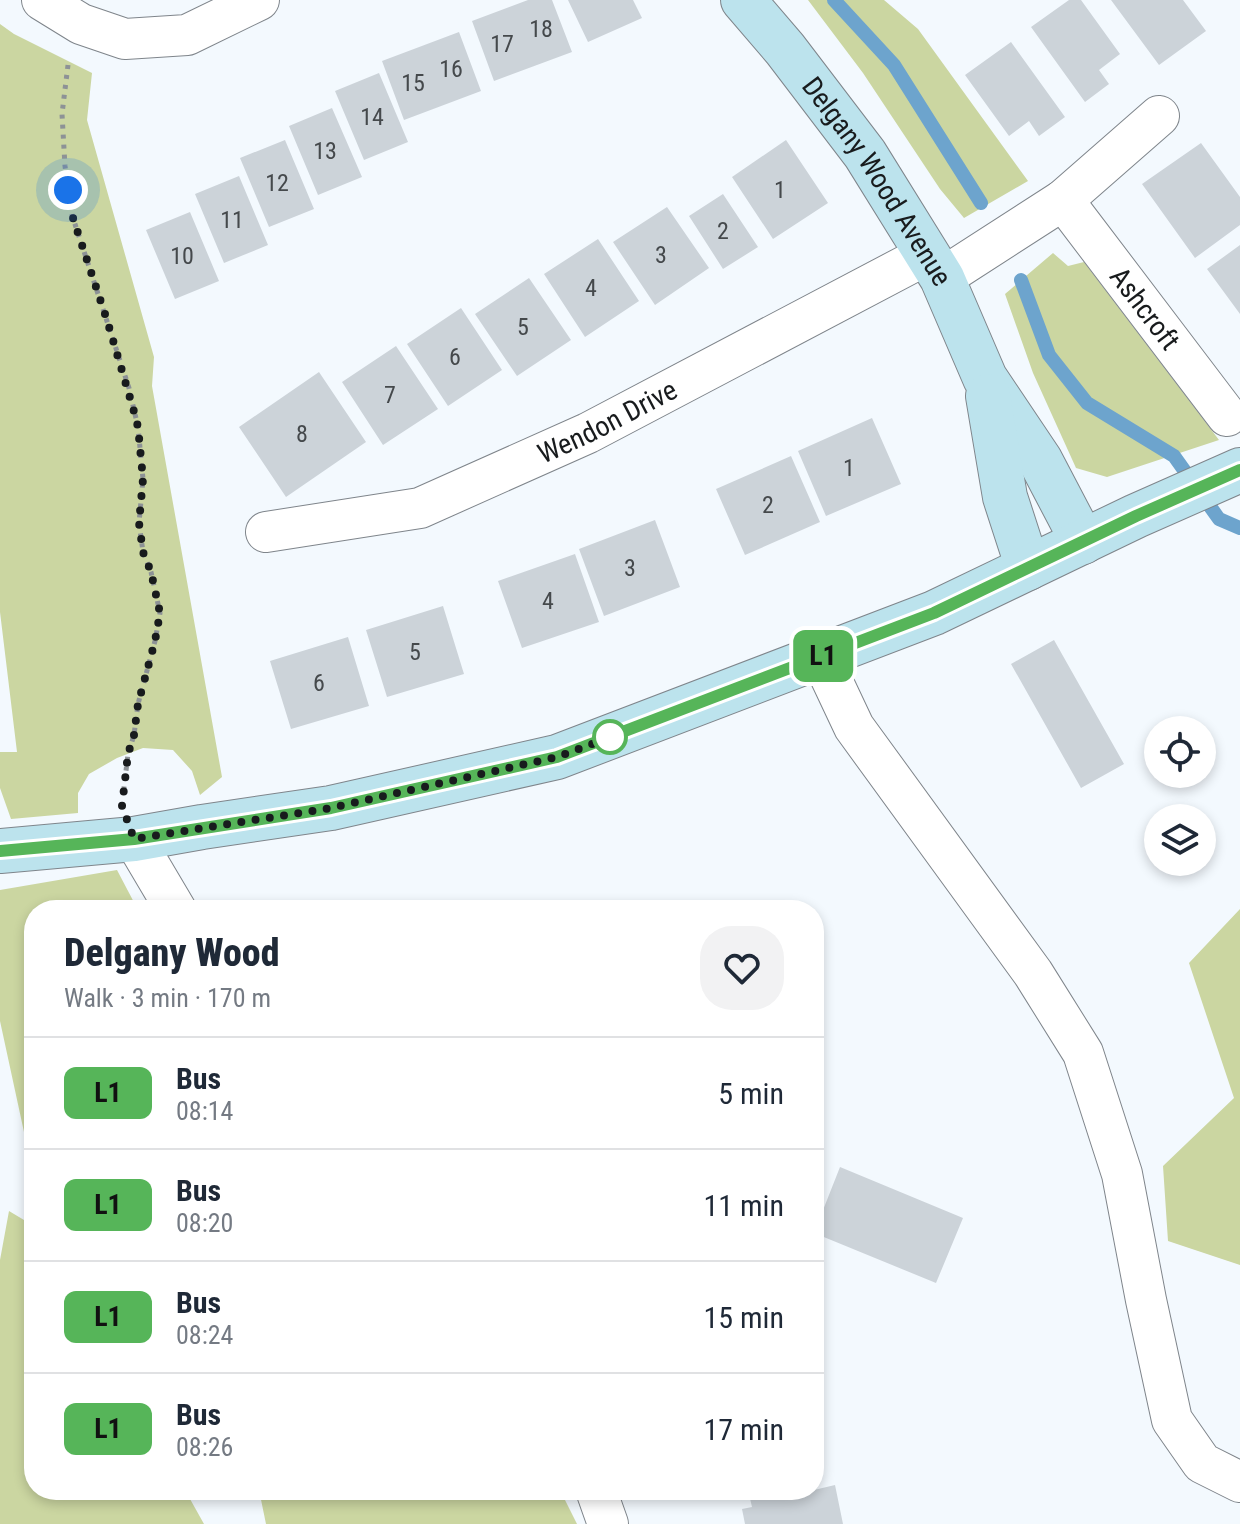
<!DOCTYPE html>
<html lang="en">
<head>
<meta charset="utf-8">
<style>
	body { margin:0; font-family:"Roboto Condensed",sans-serif; background:#f2f2f3; color:#1f2937; height:100vh; display:flex; flex-direction:column; font-size:30px; white-space:nowrap }
	* { box-sizing:border-box; margin:0 }
	p { font-size:26px; color:#747a83 }
	.icon { flex:none; width:44px; height:44px; fill:none; stroke:currentColor; stroke-width:2; stroke-linecap:round; stroke-linejoin:round }
	.map { position:relative; flex:1; overflow:hidden }
	.drawer { position:absolute; left:24px; top:900px; width:800px; height:600px; display:flex; flex-direction:column; background:#fff; border-radius:32px; box-shadow:0 4px 12px #0003 }
	.drawer>* { flex:none }
	.badge { padding:0 16px; border-radius:12px; font-size:28px; line-height:52px }
	.tools { position:absolute; left:1144px; top:716px; display:grid; gap:16px }
	.tools a { display:grid; place-items:center; width:72px; height:72px; border-radius:50%; background:#fff; box-shadow:0 4px 12px #0003; font-size:40px }
	.you { position:absolute; width:40px; height:40px; margin:-20px; border:6px solid #fff; border-radius:50%; background:#1a73e8; box-shadow:0 0 0 12px #1a73e833 }
	.map>.badge { position:absolute; translate:-50% -50%; box-shadow:0 0 0 4px #fff }
	.round { display:grid; place-items:center; flex:none; width:84px; height:84px; border-radius:32px; background:#f2f2f3 }
	.headline { display:flex; align-items:center; justify-content:space-between; height:136px; padding:0 40px }
	h1 { font-size:38px; font-weight:800; line-height:60px }
	ul { padding:0; list-style:none }
	li { display:flex; align-items:center; gap:24px; height:112px; padding:0 40px; border-top:2px solid #e0e1e3 }
	li div { flex:1 }
	li b { display:block; font-size:30px }
	li em { font-style:normal }
	li .badge { min-width:88px; font-weight:700; text-align:center }
	.map>svg:first-child { display:block }
	.green { fill:#cbd6a1 }
	.lines { fill:none; stroke-linecap:round; stroke-linejoin:round }
	.stream { stroke:#6da4cd; stroke-width:14 }
	.building { fill:#ccd3d9 }
	.street-casing { stroke:#7f858b; stroke-width:42 }
	.secondary-casing { stroke:#7f858b; stroke-width:46 }
	.path { stroke:#8d9296; stroke-width:5; stroke-dasharray:4 6; stroke-linecap:butt }
	.street { stroke:#fff; stroke-width:40 }
	.secondary { stroke:#bce3ed; stroke-width:44 }
	.line-casing { stroke:#fff; stroke-width:18 }
	.line { stroke:#56b559; stroke-width:12 }
	.walk { stroke:#181b1d; stroke-width:8; stroke-dasharray:0 14.4 }
	.stop-dot { fill:#fff; stroke:#56b559; stroke-width:4 }
	.labels { text-anchor:middle; dominant-baseline:central; stroke-width:8; stroke-linejoin:round; paint-order:stroke }
	.number-label { font-size:24px; fill:#45494c }
	.street-label { font-size:28px; fill:#181b1d; stroke:#fff }
</style>
</head>
<body>
<div class="map">
<svg width="1240" height="1524" viewBox="0 0 1240 1524">
	<rect width="100%" height="100%" fill="#f3f9fe"/>
	<path class="green" d="M808 0H884L918 29 1028 181 964 218 940 189 863 73Z
		M0 24 14 34 92 73 87 120 154 357 152 386 222 777 200 795 192 771 173 750 143 748 117 758 89 774 78 793V813L11 819 0 788V752H17L0 612Z
		M1053 253 1068 266 1084 262 1219 440 1107 477 1076 468 1033 373 1005 294Z
		M117 870 138 910H34V1146L24 1132 0 1021V890Z
		M1240 909V1265L1168 1241 1163 1166 1234 1098 1189 963Z
		M9 1211 34 1226V1490H185L204 1524H0V1260Z
		M259 1490H560L577 1524H266Z"/>
	<g class="lines">
		<path class="stream" d="M834 0 894 65 981 203
			M1021 280 1049 355 1087 403 1174 456 1219 519 1240 528"/>
	</g>
	<path class="building" d="M528 0H552L572 52 494 81 472 21Z
		M568 0H633L642 18 588 42Z
		M1069 0H1081L1120 54 1099 70 1109 84 1085 102 1031 27Z
		M1111 0H1183L1206 31 1159 65Z
		M459 32 481 91 404 120 382 61Z
		M1011 42 1065 117 1039 136 1029 121 1009 136 965 75Z
		M379 73 408 142 364 160 335 91Z
		M332 108 362 177 318 195 289 126Z
		M285 140 314 209 269 227 240 158Z
		M786 140 828 203 773 239 732 177Z
		M1201 143 1240 197V225L1195 258 1142 184Z
		M239 176 268 245 224 263 195 194Z
		M723 194 758 247 723 269 689 216Z
		M667 207 709 268 655 305 613 242Z
		M190 212 219 281 175 299 146 230Z
		M598 239 639 301 585 337 544 274Z
		M1240 245V314L1207 269Z
		M529 278 571 340 517 376 475 314Z
		M461 308 502 370 448 406 407 344Z
		M396 346 438 409 383 445 342 382Z
		M319 372 366 442 286 497 239 427Z
		M872 418 901 484 826 516 798 451Z
		M791 456 820 522 745 555 716 489Z
		M655 520 680 587 604 616 579 549Z
		M575 554 599 622 522 648 498 581Z
		M443 606 464 674 387 697 366 630Z
		M348 637 369 706 291 729 270 661Z
		M1054 640 1124 764 1081 788 1011 664Z
		M840 1167 963 1218 936 1283 814 1233Z
		M835 1485 843 1524H745L742 1509 752 1507 748 1490H814Z"/>
	<g class="lines">
		<g class="street-casing">
			<g id="street">
				<path d="M42 0 81 24 125 39 187 35 259 0"/>
				<path id="s1" d="M1063 200 1227 416"/>
				<path d="M942 278 1063 200 1159 116"/>
				<path id="s2" d="M266 532 420 508 588 433 928 254"/>
				<path d="M821 657 854 727 1033 973 1083 1053 1122 1174 1146 1300 1172 1420 1202 1463 1240 1482"/>
				<path d="M134 839 176 910"/>
				<path d="M596 1490 608 1524"/>
			</g>
		</g>
		<g class="secondary-casing">
			<g id="secondary">
				<path id="s3" d="M743 0 785 49 865 154 942 278 985 378 1040 460 1083 542"/>
				<path d="M988 396 1005 497 1028 568"/>
				<path d="M0 851 134 839 202 827 331 808 557 757 934 613 1136 516 1240 470"/>
			</g>
		</g>
		<path class="path" d="M68 65 62 114 65 166 72 215 129 388 138 427 143 479 139 523 143 552 151 572 160 613 155 641 138 704 134 735 128 754 123 796"/>
		<use href="#street" class="street"/>
		<use href="#secondary" class="secondary"/>
	</g>
	<g class="lines">
		<g class="line-casing">
			<path id="line" d="M0 851 134 839 331 808 557 757 934 613 1136 516 1240 470"/>
		</g>
		<use href="#line" class="line"/>
		<path class="walk" d="M68 190 72 215 107 320 133 408 138 427 143 479 139 523 143 552 151 572 160 613 155 641 138 704 134 735 128 754 122 806 134 839 331 808 557 757 616 735 610 737"/>
	</g>
	<circle class="stop-dot" cx="610" cy="737" r="16"/>
	<g class="labels">
		<g class="number-label">
			<text x="541" y="29">18</text>
			<text x="502" y="44">17</text>
			<text x="451" y="69">16</text>
			<text x="413" y="83">15</text>
			<text x="372" y="117">14</text>
			<text x="325" y="151">13</text>
			<text x="277" y="183">12</text>
			<text x="780" y="190">1</text>
			<text x="232" y="220">11</text>
			<text x="723" y="231">2</text>
			<text x="661" y="255">3</text>
			<text x="182" y="256">10</text>
			<text x="591" y="288">4</text>
			<text x="523" y="327">5</text>
			<text x="455" y="357">6</text>
			<text x="390" y="395">7</text>
			<text x="302" y="434">8</text>
			<text x="849" y="468">1</text>
			<text x="768" y="505">2</text>
			<text x="630" y="568">3</text>
			<text x="548" y="601">4</text>
			<text x="415" y="652">5</text>
			<text x="319" y="683">6</text>
		</g>
		<g class="street-label">
			<text stroke="none"><textPath href="#s3" startOffset="226">Delgany Wood Avenue</textPath></text>
			<text stroke="none"><textPath href="#s1" startOffset="136">Ashcroft</textPath></text>
			<text stroke="none"><textPath href="#s2" startOffset="362">Wendon Drive</textPath></text>
		</g>
	</g>
</svg>
<div class="tools">
<a><svg class="icon" aria-label="locate" viewBox="0 0 24 24"><circle cx="12" cy="12" r="6"/><path d="M12 2v4M12 18v4M2 12h4M18 12h4"/></svg></a>
<a><svg class="icon" aria-label="layers" viewBox="0 0 24 24"><path d="M12 4l9 5-9 5-9-5zM3 14l9 5 9-5"/></svg></a>
</div>
<div class="you" style="left:68px;top:190px"></div>
<b class="badge" style="left:823px;top:656px;background:#56b559;color:#111">L1</b>
<section class="drawer">
<div class="headline"><div><h1>Delgany Wood</h1><p>Walk · 3 min · 170 m</p></div><a class="round"><svg class="icon" aria-label="heart" viewBox="0 0 24 24"><path d="M12 20l-8-8c-3-5 5-10 8-4 3-6 11-1 8 4z"/></svg></a></div>
<ul>
<li><span class="badge" style="background:#56b559;color:#111">L1</span><div><b>Bus</b><p>08:14</p></div><em>5 min</em></li>
<li><span class="badge" style="background:#56b559;color:#111">L1</span><div><b>Bus</b><p>08:20</p></div><em>11 min</em></li>
<li><span class="badge" style="background:#56b559;color:#111">L1</span><div><b>Bus</b><p>08:24</p></div><em>15 min</em></li>
<li><span class="badge" style="background:#56b559;color:#111">L1</span><div><b>Bus</b><p>08:26</p></div><em>17 min</em></li>
</ul>
</section>
</div>
</body>
</html>
